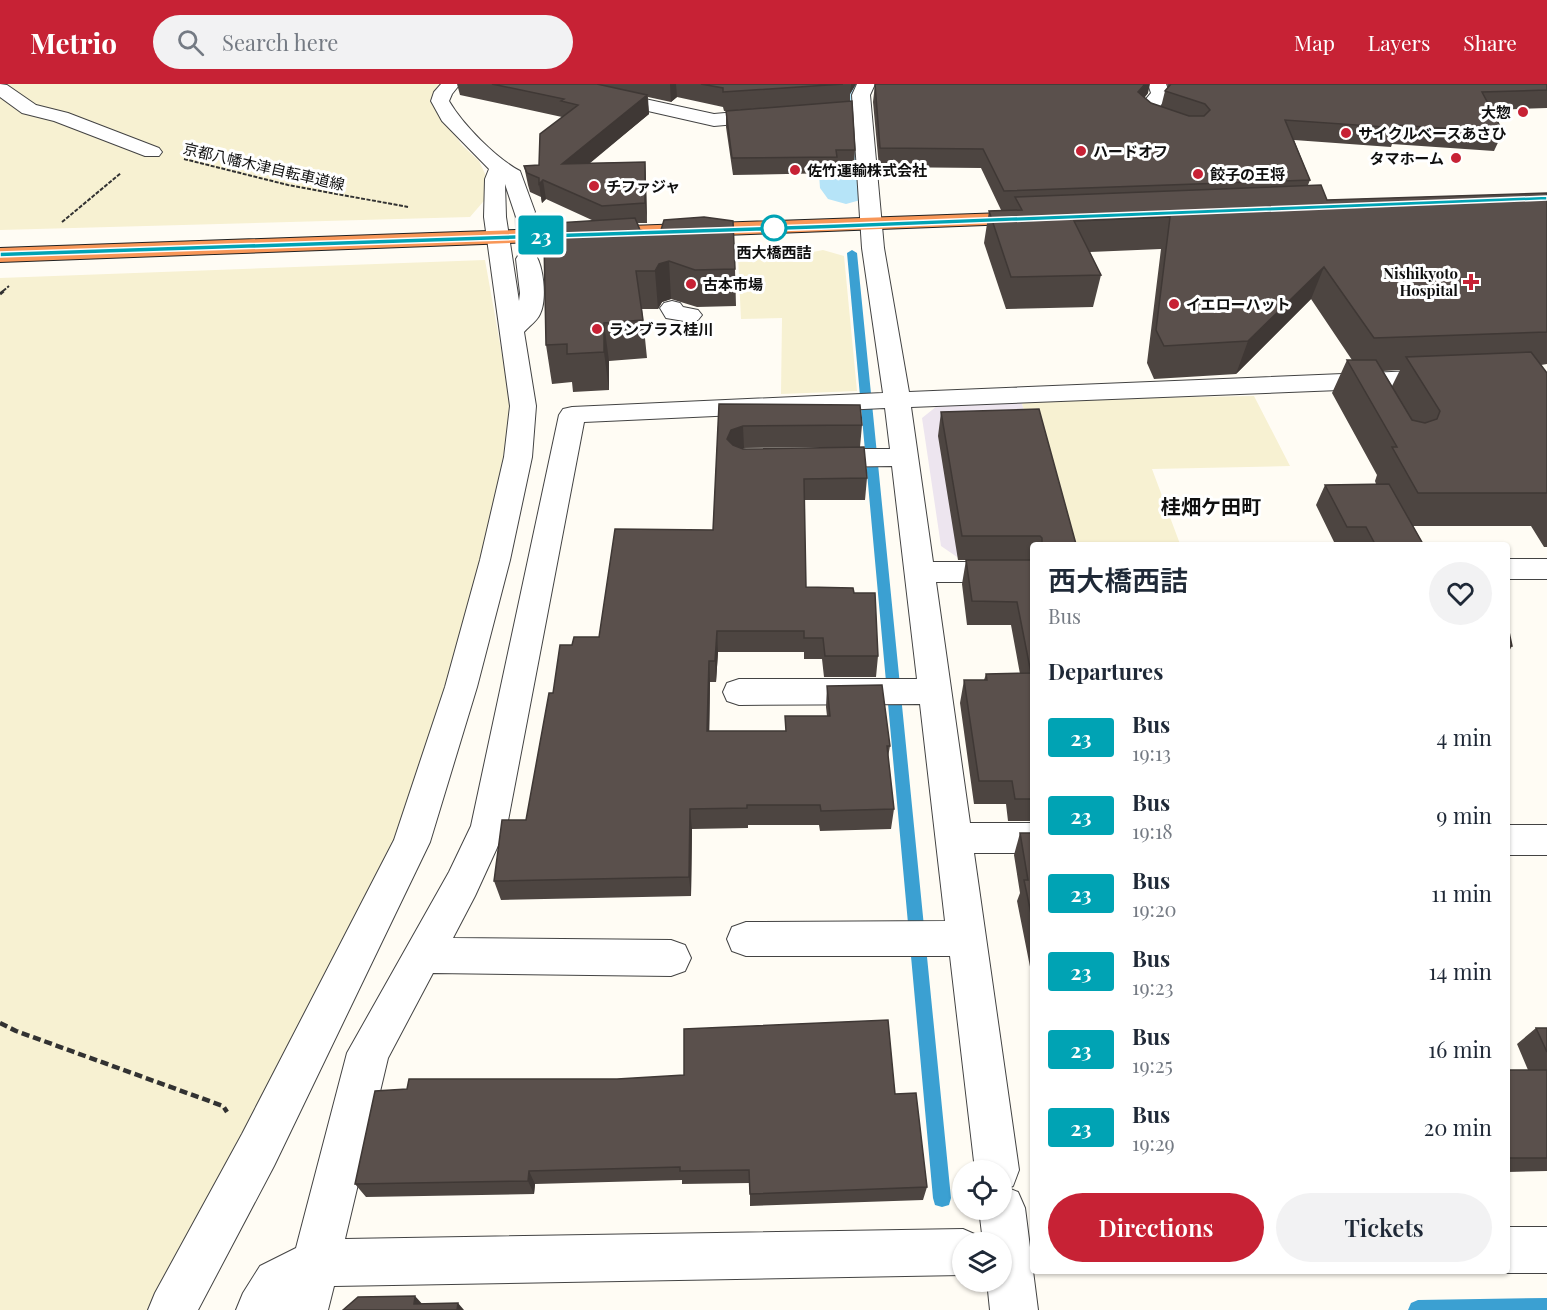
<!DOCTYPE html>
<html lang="en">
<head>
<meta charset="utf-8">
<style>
	body { margin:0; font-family:"Playfair Display","Noto Sans JP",serif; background:#f2f2f3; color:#1f2937; height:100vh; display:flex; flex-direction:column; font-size:22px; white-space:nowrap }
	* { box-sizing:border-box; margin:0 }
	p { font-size:20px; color:#747a83 }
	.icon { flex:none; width:33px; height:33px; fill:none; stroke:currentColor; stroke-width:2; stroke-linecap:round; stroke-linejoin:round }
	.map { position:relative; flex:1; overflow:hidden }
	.side { position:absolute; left:1030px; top:458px; width:480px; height:732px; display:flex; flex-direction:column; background:#fff; border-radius:6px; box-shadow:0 2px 4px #0004 }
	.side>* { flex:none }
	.badge { padding:0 12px; border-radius:4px; font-size:21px; line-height:39px }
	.tools { position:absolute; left:952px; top:1076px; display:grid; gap:12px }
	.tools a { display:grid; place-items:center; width:60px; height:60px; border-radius:50%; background:#fff; box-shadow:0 2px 4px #0004; font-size:30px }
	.map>.badge { position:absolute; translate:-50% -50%; box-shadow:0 0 0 3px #fff }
	h2 { padding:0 18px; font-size:22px; line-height:54px }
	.round { display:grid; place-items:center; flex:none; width:63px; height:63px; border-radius:32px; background:#f2f2f3 }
	.summary { display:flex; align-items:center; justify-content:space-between; height:102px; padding:0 18px }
	h1 { font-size:28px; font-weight:600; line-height:45px }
	.action { display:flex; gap:12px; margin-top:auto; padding:12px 18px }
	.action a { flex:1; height:69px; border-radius:36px; background:#c72235; color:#fff; font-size:24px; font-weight:600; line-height:69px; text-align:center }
	.action a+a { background:#f2f2f3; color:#1f2937 }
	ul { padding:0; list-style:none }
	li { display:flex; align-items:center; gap:18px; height:78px; padding:0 18px }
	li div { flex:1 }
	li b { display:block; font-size:22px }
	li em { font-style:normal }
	li .badge { min-width:66px; font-weight:700; text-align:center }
	header { display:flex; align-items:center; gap:36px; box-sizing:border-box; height:84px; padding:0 30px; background:#c72235; color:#fff }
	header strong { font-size:28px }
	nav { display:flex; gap:33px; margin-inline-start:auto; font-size:21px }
	.search { width:420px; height:54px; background:#f2f2f3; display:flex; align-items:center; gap:15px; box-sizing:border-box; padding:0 21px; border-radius:33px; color:#747a83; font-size:22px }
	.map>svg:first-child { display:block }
	.industrial { fill:#ede5ef }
	.farmland { fill:#f7f1d2 }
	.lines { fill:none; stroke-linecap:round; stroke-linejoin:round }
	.stream { fill:#3ba0d2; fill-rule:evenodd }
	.river { fill:#b6e4f8; fill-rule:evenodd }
	.minor-tunnel { stroke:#dbd9d2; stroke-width:20; stroke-dasharray:20 10; stroke-linecap:butt }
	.minor-casing { stroke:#434343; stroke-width:2 }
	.highway-casing { stroke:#212121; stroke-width:2 }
	.path-far2 { stroke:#323232; stroke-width:2; stroke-dasharray:4 1.5; stroke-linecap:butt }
	.path-far1 { stroke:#323232; stroke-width:3; stroke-dasharray:4.5 2; stroke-linecap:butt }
	.path { stroke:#323232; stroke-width:4.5; stroke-dasharray:8 4; stroke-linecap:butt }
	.minor { fill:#fff; fill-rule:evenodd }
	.highway { fill:#f89758; fill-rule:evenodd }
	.wall { fill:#4d4541; fill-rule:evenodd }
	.shaded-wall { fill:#3f3835 }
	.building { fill:#5a504c; stroke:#3f3835; stroke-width:1.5 }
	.line { fill:#00a3b4; stroke:#fff; stroke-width:1.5 }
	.poi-dot { fill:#c72235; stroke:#fff; stroke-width:2 }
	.stop-dot { fill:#fff; stroke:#00a3b4; stroke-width:3 }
	.labels { text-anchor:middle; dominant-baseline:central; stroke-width:6; stroke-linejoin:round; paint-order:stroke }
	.far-poi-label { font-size:15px; font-weight:bold; fill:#101010; stroke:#fff; text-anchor:start }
	.far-street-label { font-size:15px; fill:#101010; stroke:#fff }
	.far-stop-label { font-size:15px; font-weight:bold; fill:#101010; stroke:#fff }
	.neighbourhood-label { font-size:20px; font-weight:bold; fill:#101010; stroke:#fff }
</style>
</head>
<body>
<header>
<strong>Metrio</strong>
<div class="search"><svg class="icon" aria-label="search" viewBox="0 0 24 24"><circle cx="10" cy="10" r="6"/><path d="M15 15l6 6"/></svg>Search here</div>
<nav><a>Map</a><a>Layers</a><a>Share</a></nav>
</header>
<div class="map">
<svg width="1547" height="1226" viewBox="0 0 1547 1226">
	<rect width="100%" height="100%" fill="#fffcf4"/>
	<path class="industrial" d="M1021 316 1063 460H1034L960 475 941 462 922 334 937 322Z"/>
	<path class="farmland" d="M0 0H447L436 25 462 61 479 77 488 96 489 111 470 133 0 146Z
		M823 166 844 172 857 307 781 310 782 234 741 235 738 173 793 172Z
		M485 176 512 327 472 532 398 761 158 1226H0V194Z
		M1254 312 1290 382 1152 385 1180 460H1063L1021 316Z"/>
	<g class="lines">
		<path class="stream" d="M852 166 857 169 951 1114 949 1121 942 1123 935 1121 933 1114 847 169Z
			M1547 1214V1226H1408L1411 1219 1418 1216Z"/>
		<path class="river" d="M816 0H862L859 7 872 104 864 115 846 120 828 115 820 104 813 7Z"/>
		<path class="minor-tunnel" d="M524 128 527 175"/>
		<g class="minor-casing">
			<path id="minor" d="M0 0 7 1 36 21 68 29 159 64 162 68 159 72H145L54 37 22 29 0 13Z
				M441 0H460L452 10 449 17C463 41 496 74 520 87L535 128 532 133 524 134 516 133 505 100 506 133 519 217 520 209 516 175 519 170 527 168 535 170C544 183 547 216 540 230 537 237 529 242 524 248L536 322 532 373 510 476 477 603 430 758 274 1082 198 1226H148L155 1209 242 1050 394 756 445 603 480 476 504 373 510 322 484 133 485 95 489 85 442 37 431 17 434 8Z
				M542 0H576L714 30 771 25 778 27 781 31 778 35 771 37 714 42 551 5 545 4Z
				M857 0H875L870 11 884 164 909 308 1440 286 1449 289 1453 294 1449 299 1440 302 911 323 933 478H1034V498H936L970 739H1034V769H974L1019 1086 1013 1102 1008 1104 1018 1108 1025 1124 1038 1226H990L987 1197H1002V1158H983L979 1125H1002V1086H975L950 872H746L732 867 727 855 732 843 746 838 945 837 920 620 739 621 727 617 723 608 727 599 739 595H917L892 382 821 383 811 380 807 374 811 368 821 365H890L885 324 584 338 507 742 475 812 453 854 671 856 685 861 691 874 685 887 671 892 433 889 388 974 345 1155 963 1145 979 1152 982 1158H963V1191L334 1202 328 1226H236L243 1209 260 1182 296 1164 347 969 449 788 471 742 559 331 563 325 572 323 883 309 862 164 852 11Z
				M1148 0H1166L1170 10 1157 26C1166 31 1183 33 1189 41L1186 45C1171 49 1145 40 1136 27L1151 9Z
				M672 217 680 219 683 223 698 226 702 231 698 236 690 238 666 234 660 224 664 219Z
				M1508 475H1547V495H1508Z
				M1508 741H1547V771H1508Z
				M1508 1143H1547V1189H1508L1502 1186H1508Z"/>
		</g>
		<g class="highway-casing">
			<path id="highway" d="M1033 128 1041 129 1044 134 1041 139 0 178V164Z"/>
		</g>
		<path class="path-far2" d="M184 75 288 101 408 123
			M62 138 121 89
			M3 207 9 202"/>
		<path class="path-far1" d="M0 210 5 206"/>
		<path class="path" d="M0 939 16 947 223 1022 227 1028"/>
		<use href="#minor" class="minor"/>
		<use href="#highway" class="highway"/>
	</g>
	<path class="wall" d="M457 0H856L850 10V18L855 66 854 83H836V89L733 91 726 43V27L793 22 724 27 723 23 677 13 671 18 648 13 649 30 589 79 645 78 646 97 647 139H638L640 146 735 185 736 222 697 223 671 215 662 218 658 225H642L647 274 609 277V306L573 308 572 298 552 300 546 261 557 156 594 137 546 115 542 119 541 113 530 108 528 101 524 82 539 81 562 33 460 11Z
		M875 0 1148 9 1144 14 1151 19 1161 23 1165 7 1168 3 1167 0H1547V24L1491 26 1503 48 1494 67 1392 60 1391 63 1294 56 1310 96 1308 101 1327 116 1547 109V280L1541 281 1547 289V463H1544L1531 442H1413L1423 460H1335L1316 421 1325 401 1376 400 1375 397 1377 391 1332 309 1347 276H1352L1311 215 1236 290 1154 295 1147 279 1161 165 1090 168 1101 191 1093 223 1006 225 984 159 989 127 1001 126 981 84 879 83 873 18ZM1400 286 1392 302 1383 287Z
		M719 320 862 341 860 363 742 364 867 394 865 416H804L806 503 854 509 878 572 876 593H824L822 575H804V568H718L716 598H710L709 647H785L827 632 826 623 827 602 890 662 888 673 894 725 891 745 820 747 819 741H748V744L692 745 691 812 501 816 494 797 526 736 553 609 572 561 599 553 713 446Z
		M941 328 1076 460H1034V476H958L938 352Z
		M966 476H1034V737H1008L1006 720H974L960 619 964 596H984L986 590H1020L1011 541H967L962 500Z
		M1508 543 1512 562 1508 569Z
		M1020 749H1034V903L1017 817 1020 809 1014 771Z
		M1536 944H1547V1087L1508 1088V986H1528L1517 960Z
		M895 1010 927 1103 923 1116 750 1122V1099L682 1100V1096L535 1100 534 1110 366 1113 355 1100Z"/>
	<path class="shaded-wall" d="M670 0H676L677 13 671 18Z
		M851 0H856L850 10Z
		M1145 0H1150L1148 9 1134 27 1138 8Z
		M647 11 649 30 565 100 562 80Z
		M645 78 646 97 647 139 645 119Z
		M543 96 546 115 542 119 539 100Z
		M669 177 671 215 662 218 658 225 655 187 659 180Z
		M1324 183 1311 215 1236 290 1248 257Z
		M604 239 609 277V306L604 268Z
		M743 342 744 364 732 368 727 355 731 346Z
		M717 547 718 568 716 598 715 577Z
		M709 577 710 598 709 668 707 647Z
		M690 725 692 745 691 812 689 793Z
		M529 1087 535 1100 534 1110 528 1097Z
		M415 1212 425 1223 414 1220Z
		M458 1219 464 1226H457Z"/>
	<path class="building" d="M492 0H597L647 11 562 80 645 78V119L602 122 543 96 539 100V94L527 89 524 82 539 81 540 50 578 21 561 17 564 15Z
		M701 0H843L723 8V4Z
		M875 0H1145L1138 8 1151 19 1189 32H1204L1210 26 1205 20 1165 7 1171 0H1547V6L1482 8 1503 48 1397 41 1399 44 1285 36 1310 96 1004 107 983 65 880 64Z
		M852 17 855 66H836L837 73 732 74 726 27Z
		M1321 101 1327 116 1547 109V248L1374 254 1324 183 1248 257 1164 262 1156 246 1170 133 1074 137 1101 191 1011 193 989 127 1022 126 1015 113Z
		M704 133 733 137 735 185 695 186 669 177 659 180 655 187H636L643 236 604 239V268L567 270V260L546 261 544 157 557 156V139L635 134 640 146 651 149 661 146 664 136Z
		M1531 268 1547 289V409H1418L1392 363H1397L1347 276H1376L1412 336 1425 339 1437 335 1440 327 1406 273Z
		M719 320 860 321 862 341 743 342 731 346 727 355 733 361 743 365 864 363 867 394 804 395 806 503 853 504 854 509H875L878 572H825L823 554H804V547H717L715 577H709L707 647H786L785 632H830L827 602 882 601 890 662H887L894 725 821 727 820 721H747V724L690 725 689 793 494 797 502 736H526L549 609H553L560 561H572L574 553H599L615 445 713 446Z
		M1039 325 1076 460H1042V454L1040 452H962L941 328Z
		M1389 400 1423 460H1375L1366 443H1347L1325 401Z
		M966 476H1034V715H1015L1012 697H979L964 596H987L986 590 1031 589 1017 518 972 517Z
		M1508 543 1512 562H1508Z
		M1020 749H1034V844L1024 796H1028Z
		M888 936 895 1010 916 1009 927 1103 750 1110 749 1086 680 1087V1083L529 1087 528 1097 355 1100 375 1007 407 1005 409 995H617L684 991V945Z
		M1536 944H1547V968Z
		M1508 986H1547V1074H1508Z
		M415 1212 414 1220 458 1219 457 1226H343L358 1213Z"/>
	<path class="line" d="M1547 112V116L828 145 0 173V168L828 140Z"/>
	<g class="poi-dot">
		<circle cx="1523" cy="28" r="6"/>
		<circle cx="1346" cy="49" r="6"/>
		<circle cx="1081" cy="67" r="6"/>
		<circle cx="1456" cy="74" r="6"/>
		<circle cx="795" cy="86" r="6"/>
		<circle cx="1198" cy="90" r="6"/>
		<circle cx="594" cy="102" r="6"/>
		<path d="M1468 189h6v6h6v6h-6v6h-6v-6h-6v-6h6z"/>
		<circle cx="691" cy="200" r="6"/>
		<circle cx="1174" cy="220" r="6"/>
		<circle cx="597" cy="245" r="6"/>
	</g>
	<circle class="stop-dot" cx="774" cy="144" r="12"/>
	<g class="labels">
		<g class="far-poi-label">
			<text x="1511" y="28" text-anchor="end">大惣</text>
			<text x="1358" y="49">サイクルベースあさひ</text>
			<text x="1093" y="67">ハードオフ</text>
			<text x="1444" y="74" text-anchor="end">タマホーム</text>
			<text x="807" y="86">佐竹運輸株式会社</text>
			<text x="1210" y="90">餃子の王将</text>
			<text x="606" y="102">チファジャ</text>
			<text x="1458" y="189" text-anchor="end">Nishikyoto<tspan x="1458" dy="17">Hospital</tspan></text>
			<text x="703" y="200">古本市場</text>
			<text x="1186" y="220">イエローハット</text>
			<text x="609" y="245">ランブラス桂川</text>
		</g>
		<g class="far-street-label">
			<text transform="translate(264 82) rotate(13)">京都八幡木津自転車道線</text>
		</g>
		<g class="far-stop-label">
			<text x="774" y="168">西大橋西詰</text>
		</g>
		<g class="neighbourhood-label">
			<text x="1211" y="421">桂畑ケ田町</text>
		</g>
	</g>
</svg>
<div class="tools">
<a><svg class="icon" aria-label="locate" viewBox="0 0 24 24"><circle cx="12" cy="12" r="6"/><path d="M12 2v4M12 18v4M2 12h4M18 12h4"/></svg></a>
<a><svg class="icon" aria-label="layers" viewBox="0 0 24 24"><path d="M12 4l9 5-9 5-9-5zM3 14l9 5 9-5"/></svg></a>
</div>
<b class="badge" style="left:541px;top:151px;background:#00a3b4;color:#fff">23</b>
<section class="side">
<div class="summary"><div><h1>西大橋西詰</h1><p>Bus</p></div><a class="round"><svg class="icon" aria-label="heart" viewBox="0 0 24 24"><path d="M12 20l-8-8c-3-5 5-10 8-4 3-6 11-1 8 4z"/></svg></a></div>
<h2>Departures</h2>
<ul>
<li><span class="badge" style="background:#00a3b4;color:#fff">23</span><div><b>Bus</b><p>19:13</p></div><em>4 min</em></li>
<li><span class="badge" style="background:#00a3b4;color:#fff">23</span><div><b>Bus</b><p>19:18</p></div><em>9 min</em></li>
<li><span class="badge" style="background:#00a3b4;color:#fff">23</span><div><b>Bus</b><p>19:20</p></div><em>11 min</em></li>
<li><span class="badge" style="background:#00a3b4;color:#fff">23</span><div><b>Bus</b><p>19:23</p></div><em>14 min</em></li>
<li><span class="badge" style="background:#00a3b4;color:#fff">23</span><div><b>Bus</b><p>19:25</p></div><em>16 min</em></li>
<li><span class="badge" style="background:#00a3b4;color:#fff">23</span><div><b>Bus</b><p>19:29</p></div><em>20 min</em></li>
</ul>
<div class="action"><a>Directions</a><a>Tickets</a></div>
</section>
</div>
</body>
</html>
